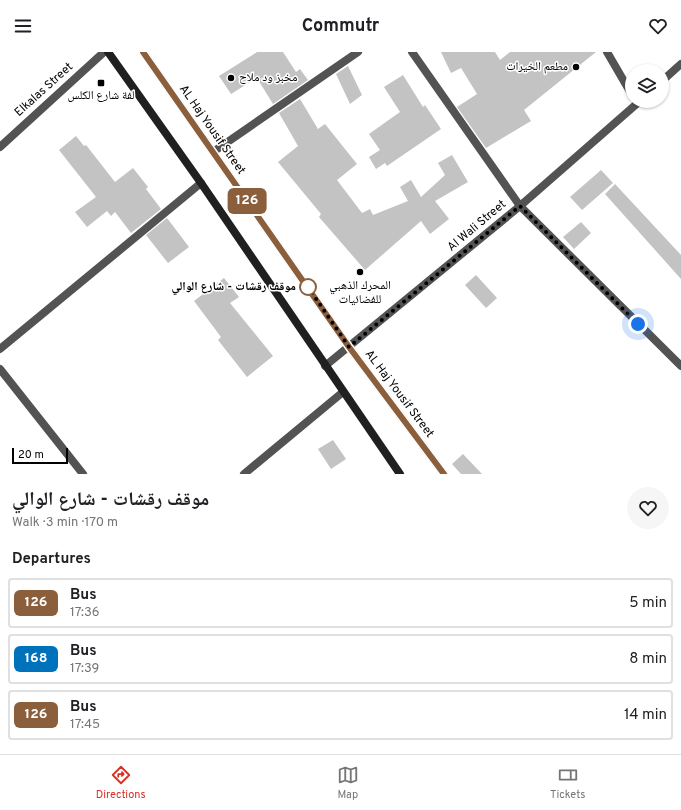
<!DOCTYPE html>
<html lang="en">
<head>
<meta charset="utf-8">
<style>
	body { margin:0; font-family:Overpass,"Noto Naskh Arabic",sans-serif; background:#f6f6f6; color:#202124; height:100vh; display:flex; flex-direction:column; font-size:15px; white-space:nowrap }
	* { box-sizing:border-box; margin:0 }
	p { font-size:13px; color:#757577 }
	.icon { flex:none; width:22px; height:22px; fill:none; stroke:currentColor; stroke-width:2; stroke-linecap:round; stroke-linejoin:round }
	.map { position:relative; height:422px; overflow:hidden }
	.details { display:flex; flex-direction:column; background:#fff; flex:1 }
	.details>* { flex:none }
	.badge { padding:0 8px; border-radius:6px; font-size:14px; line-height:26px }
	.controls { position:absolute; left:625px; top:12px; display:grid; gap:8px }
	.controls a { display:grid; place-items:center; width:44px; height:44px; border-radius:50%; background:#fff; box-shadow:0 1px 3px #0004; font-size:20px }
	.scale { position:absolute; left:12px; bottom:10px; width:56px; box-sizing:border-box; padding-left:4px; border:2px solid #000; border-top:0; font-size:11px; line-height:14px; white-space:nowrap; color:#000; -webkit-text-stroke:3px #fff; paint-order:stroke }
	.you { position:absolute; width:20px; height:20px; margin:-10px; border:3px solid #fff; border-radius:50%; background:#1a73e8; box-shadow:0 0 0 6px #1a73e833 }
	.map>.badge { position:absolute; translate:-50% -50%; box-shadow:0 0 0 2px #fff }
	h2 { padding:0 12px; font-size:15px; line-height:36px }
	.round { display:grid; place-items:center; flex:none; width:42px; height:42px; border-radius:21px; background:#f6f6f6 }
	.head { display:flex; align-items:center; justify-content:space-between; height:68px; padding:0 12px }
	h1 { font-size:19px; font-weight:700; line-height:30px }
	ul { padding:0; list-style:none }
	li { display:flex; align-items:center; gap:12px; height:50px; margin:0 8px 6px; padding:0 4px; border:2px solid #e0e0e0; border-radius:4px }
	li div { flex:1 }
	li b { display:block; font-size:15px }
	li em { font-style:normal }
	li .badge { min-width:44px; font-weight:700; text-align:center }
	header { display:flex; justify-content:space-between; align-items:center; height:52px; padding:0 12px; background:#fff; font-size:18px; font-weight:700 }
	.tab-bar { display:flex; justify-content:space-around; align-items:center; height:56px; border-top:1px solid #e0e0e0; background:#fff; font-size:11px; color:#757577 }
	.tab-bar a { display:grid; justify-items:center; gap:2px }
	.tab-bar .active { color:#d93025 }
	.map>svg:first-child { display:block }
	.building { fill:#c3c3c3 }
	.lines { fill:none; stroke-linecap:round; stroke-linejoin:round }
	.minor { stroke:#535353; stroke-width:8 }
	.tertiary { stroke:#535353; stroke-width:8 }
	.secondary { stroke:#202020; stroke-width:8 }
	.line-casing { stroke:#fff; stroke-width:9 }
	.line { stroke:#8b5e3c; stroke-width:6 }
	.walk { stroke:#000; stroke-width:4; stroke-dasharray:0 7.2 }
	.poi-dot { fill:#000; stroke:#fff; stroke-width:1.5 }
	.stop-dot { fill:#fff; stroke:#8b5e3c; stroke-width:2 }
	.labels { text-anchor:middle; dominant-baseline:central; stroke-width:3; stroke-linejoin:round; paint-order:stroke }
	.poi-label { font-size:12px; fill:#000; stroke:#fff }
	.street-label { font-size:12px; fill:#000; stroke:#fff }
	.stop-label { font-size:12px; font-weight:bold; fill:#000; stroke:#fff; text-anchor:end }
</style>
</head>
<body>
<header><svg class="icon" aria-label="menu" viewBox="0 0 24 24"><path d="M4 6h16M4 12h16M4 18h16"/></svg>Commutr<svg class="icon" aria-label="heart" viewBox="0 0 24 24"><path d="M12 20l-8-8c-3-5 5-10 8-4 3-6 11-1 8 4z"/></svg></header>
<div class="map">
<svg width="681" height="422" viewBox="0 0 681 422">
	<rect width="100%" height="100%" fill="#fff"/>
	<path class="building" d="M257 0H283L296 20 300 17 308 28 273 52 257 26 231 42 219 24Z
		M441 0H495L500 8 510 0H596L524 58 531 69 486 96 457 55 477 42 461 16 451 21Z
		M348 14 362 43 350 52 336 22Z
		M403 23 423 55 425 53 441 77 387 114 385 111 376 117 369 105 380 98 369 82 400 60 384 35Z
		M300 47 318 77 325 72 357 112 337 128 362 161 370 157 373 163 408 149 400 135 411 128 421 145 445 123 438 111 452 103 468 130 435 149 449 167 430 182 421 169 365 218 319 165 321 162 278 110 298 94 279 61Z
		M76 84 84 94 86 93 115 130 133 116 148 135 146 137 161 157 131 181 115 160 111 164 107 159 87 175 75 160 96 145 59 98Z
		M601 118 613 131 582 158 570 145Z
		M615 132 681 203V227L605 142Z
		M167 166 189 195 168 211 146 183Z
		M581 170 591 181 574 197 563 185Z
		M476 223 497 246 486 256 465 233Z
		M224 226 239 245 230 251 273 304 247 325 218 288 221 285 194 249Z
		M333 388 346 407 331 417 318 397Z
		M463 402 482 422H461L452 412Z"/>
	<g class="lines">
		<path class="minor" d="M412 0 520 154 681 314
			M607 0 632 43
			M213 100 358 0
			M0 297 201 131
			M0 317 83 422
			M244 422 343 340"/>
		<path class="tertiary" d="M662 29 681 12
			M0 95 104 0
			M325 314 520 154 640 49"/>
		<path class="secondary" d="M108 0 201 131 400 422
			M143 0 349 295 444 422"/>
	</g>
	<g class="lines">
		<g class="line-casing">
			<path id="line" d="M143 0 349 295 444 422"/>
		</g>
		<use href="#line" class="line"/>
		<path class="walk" d="M308 235 349 295 520 154 638 272"/>
	</g>
	<g class="poi-dot">
		<circle cx="576" cy="15" r="4"/>
		<circle cx="231" cy="26" r="4"/>
		<rect x="97" y="27" width="8" height="8" rx="2"/>
		<circle cx="360" cy="220" r="4"/>
	</g>
	<circle class="stop-dot" cx="308" cy="235" r="8"/>
	<g class="labels">
		<g class="poi-label">
			<text x="568" y="15" text-anchor="end">مطعم الخيرات</text>
			<text x="239" y="26" text-anchor="start">مخبز ود ملاح</text>
			<text x="101" y="44">لفة شارع الكلس</text>
			<text x="360" y="234">المحرك الذهبي<tspan x="360" dy="14">للفضائيات</tspan></text>
		</g>
		<g class="street-label">
			<text transform="translate(44 38) rotate(-42)">Elkalas Street</text>
			<text transform="translate(212 78) rotate(55)">AL Haj Yousif Street</text>
			<text transform="translate(477 174) rotate(-40)">Al Wali Street</text>
			<text transform="translate(399 342) rotate(53)">AL Haj Yousif Street</text>
		</g>
		<g class="stop-label">
			<text x="296" y="235">موقف رقشات - شارع الوالي</text>
		</g>
	</g>
</svg>
<div class="controls">
<a><svg class="icon" aria-label="layers" viewBox="0 0 24 24"><path d="M12 4l9 5-9 5-9-5zM3 14l9 5 9-5"/></svg></a>
</div>
<div class="scale">20 m</div>
<div class="you" style="left:638px;top:272px"></div>
<b class="badge" style="left:247px;top:149px;background:#8b5e3c;color:#fff">126</b>
</div>
<section class="details">
<div class="head"><div><h1>موقف رقشات - شارع الوالي</h1><p>Walk · 3 min · 170 m</p></div><a class="round"><svg class="icon" aria-label="heart" viewBox="0 0 24 24"><path d="M12 20l-8-8c-3-5 5-10 8-4 3-6 11-1 8 4z"/></svg></a></div>
<h2>Departures</h2>
<ul>
<li><span class="badge" style="background:#8b5e3c;color:#fff">126</span><div><b>Bus</b><p>17:36</p></div><em>5 min</em></li>
<li><span class="badge" style="background:#0072bc;color:#fff">168</span><div><b>Bus</b><p>17:39</p></div><em>8 min</em></li>
<li><span class="badge" style="background:#8b5e3c;color:#fff">126</span><div><b>Bus</b><p>17:45</p></div><em>14 min</em></li>
</ul>
</section>
<nav class="tab-bar">
<a class="active"><svg class="icon" aria-label="directions" viewBox="0 0 24 24"><path d="M12 3l9 9-9 9-9-9zM9 14v-3h6M13 9l2 2-2 2"/></svg>Directions</a>
<a><svg class="icon" aria-label="map" viewBox="0 0 24 24"><path d="M3 6l6-2 6 2 6-2v14l-6 2-6-2-6 2zM9 4v14M15 6v14"/></svg>Map</a>
<a><svg class="icon" aria-label="tickets" viewBox="0 0 24 24"><path d="M3 7h18v10H3zM15 7v10"/></svg>Tickets</a>
</nav>
</body>
</html>
